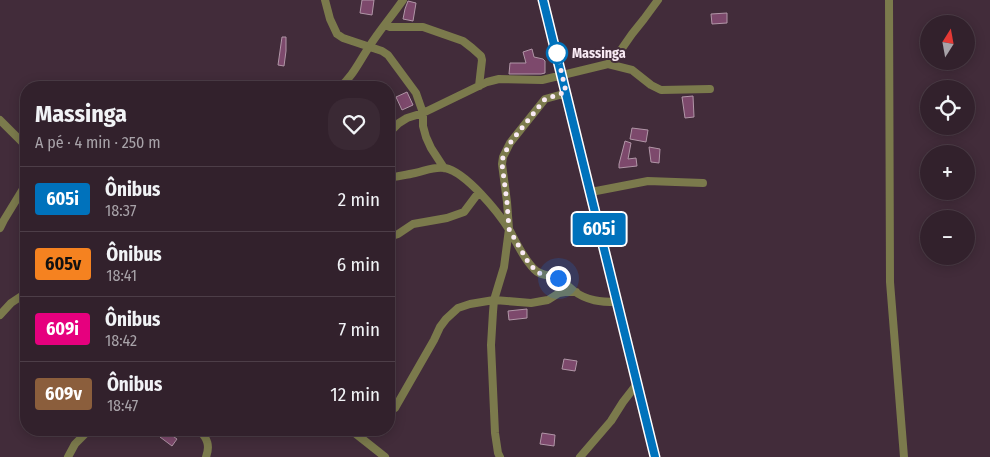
<!DOCTYPE html>
<html lang="pt">
<head>
<meta charset="utf-8">
<style>
	body { margin:0; font-family:"Fira Sans Condensed",sans-serif; background:#3a2934; color:#f1f3f6; height:100vh; display:flex; flex-direction:column; font-size:19px; white-space:nowrap }
	* { box-sizing:border-box; margin:0 }
	p { font-size:16px; color:#a8a3a9 }
	.icon { flex:none; width:28px; height:28px; fill:none; stroke:currentColor; stroke-width:2; stroke-linecap:round; stroke-linejoin:round }
	.map { position:relative; flex:1; overflow:hidden }
	.details { position:absolute; left:20px; top:81px; width:375px; height:355px; display:flex; flex-direction:column; background:#32212c; border-radius:20px; box-shadow:0 2px 12px #0003,0 0 0 1px #4d3e48 }
	.details>* { flex:none }
	.badge { padding:0 10px; border-radius:4px; font-size:18px; line-height:32px }
	.needle { width:32px; rotate:11deg }
	.buttons { position:absolute; left:920px; top:15px; display:grid; gap:10px }
	.buttons a { display:grid; place-items:center; width:55px; height:55px; border-radius:50%; background:#32212c; box-shadow:0 2px 12px #0003,0 0 0 1px #4d3e48; font-size:25px }
	.you { position:absolute; width:25px; height:25px; margin:-12px; border:4px solid #fff; border-radius:50%; background:#1a73e8; box-shadow:0 0 0 8px #1a73e833 }
	.map>.badge { position:absolute; translate:-50% -50%; box-shadow:0 0 0 2px #fff }
	.round { display:grid; place-items:center; flex:none; width:52px; height:52px; border-radius:20px; background:#3a2934 }
	.headline { display:flex; align-items:center; justify-content:space-between; height:85px; padding:0 15px }
	h1 { font-size:24px; font-weight:700; line-height:38px }
	ul { padding:0; list-style:none }
	li { display:flex; align-items:center; gap:15px; height:65px; padding:0 15px; border-top:1px solid #4d3e48 }
	li div { flex:1 }
	li b { display:block; font-size:19px }
	li em { font-style:normal }
	li .badge { min-width:55px; font-weight:700; text-align:center }
	.map>svg:first-child { display:block }
	.building { fill:#7d496c; stroke:#b196a7 }
	.lines { fill:none; stroke-linecap:round; stroke-linejoin:round }
	.minor { stroke:#7b7a4c; stroke-width:8 }
	.line-casing { stroke:#fff; stroke-width:11 }
	.line { stroke:#0072bc; stroke-width:8 }
	.walk { stroke:#f9eaf4; stroke-width:5; stroke-dasharray:0 9 }
	.stop-dot { fill:#fff; stroke:#0072bc; stroke-width:2.5 }
	.labels { text-anchor:middle; dominant-baseline:central; stroke-width:4; stroke-linejoin:round; paint-order:stroke }
	.stop-label { font-size:14px; font-weight:bold; fill:#f9eaf4; stroke:#422c3a; text-anchor:start }
</style>
</head>
<body>
<div class="map">
<svg width="990" height="457" viewBox="0 0 990 457">
	<rect width="100%" height="100%" fill="#422c3a"/>
	<path class="building" d="M362 0H374L372 15 360 13Z
		M408 1 416 3 413 21 403 19 405 9Z
		M727 13V23L712 24 711 14Z
		M282 37H286V51L284 66 278 65Z
		M532 49 534 57 543 59 545 61V73L541 74H509L510 63H526L523 52Z
		M407 92 413 105 402 110 396 97Z
		M693 96 694 117 685 118 682 97Z
		M632 128 648 130 646 142 630 139Z
		M625 141 631 143 628 159 636 158 637 166 619 168V164Z
		M649 147 660 149 659 163 651 162Z
		M527 309V318L509 320 508 311Z
		M564 359 577 361 575 371 562 369Z
		M154 430H164L177 439 172 446 160 437 161 436Z
		M542 433 555 435 554 446 540 444Z"/>
	<g class="lines">
		<path class="minor" d="M325 0 330 19 337 34 343 38 382 51 388 55 416 93 423 113V126L426 137 431 148 444 168
			M543 0 655 457
			M889 0 890 282 904 457
			M385 25 390 27H423L463 41 472 48 481 56 482 60 479 86
			M608 64 632 70 651 85 661 90 710 89
			M339 88C353 76 359 62 369 47 379 31 392 16 403 0
			M0 120 26 146
			M389 133 399 123 407 118 423 113 487 82 499 79 542 80 608 64 616 57 632 34 644 19 658 0
			M389 178C398 176 406 175 415 173 425 171 434 166 445 168 466 172 499 213 510 231 517 244 524 259 534 269 541 277 551 274 559 279 564 282 569 287 574 291 587 301 601 302 617 302
			M591 192 648 181 703 183
			M0 228 4 220 26 184
			M389 237 398 234 413 224 447 218 464 212 479 192
			M0 315 11 303 26 293
			M389 412 395 408 434 340 440 327 446 319 458 308 470 304 494 300 531 303 542 301 548 300 559 293 565 292H576
			M199 430C208 439 210 446 206 457
			M351 430 385 457
			M68 457 75 444 89 430
			M500 457 498 453 495 433 491 345 493 312 494 300 504 267 509 229 507 202 502 164 503 157 510 143 545 99 567 93
			M580 457 611 421 623 402 637 384"/>
	</g>
	<g class="lines">
		<g class="line-casing">
			<path id="line" d="M543 0 655 457"/>
		</g>
		<use href="#line" class="line"/>
		<path class="walk" d="M557 53 566 92 545 99 510 143 503 157 502 164 507 202 509 229 528 262 536 271 541 274 558 278"/>
	</g>
	<circle class="stop-dot" cx="557" cy="53" r="10"/>
	<g class="labels">
		<g class="stop-label">
			<text x="572" y="53">Massinga</text>
		</g>
	</g>
</svg>
<div class="buttons">
<a><svg class="needle" viewBox="-14 -14 28 28"><path d="M0-13l5 13h-10z" fill="#e53935"/><path d="M0 13l5-13h-10z" fill="#a8a3a9"/></svg></a>
<a><svg class="icon" aria-label="locate" viewBox="0 0 24 24"><circle cx="12" cy="12" r="6"/><path d="M12 2v4M12 18v4M2 12h4M18 12h4"/></svg></a>
<a>+</a>
<a>−</a>
</div>
<div class="you" style="left:558px;top:278px"></div>
<b class="badge" style="left:599px;top:229px;background:#0072bc;color:#fff">605i</b>
<section class="details">
<div class="headline"><div><h1>Massinga</h1><p>A pé · 4 min · 250 m</p></div><a class="round"><svg class="icon" aria-label="heart" viewBox="0 0 24 24"><path d="M12 20l-8-8c-3-5 5-10 8-4 3-6 11-1 8 4z"/></svg></a></div>
<ul>
<li><span class="badge" style="background:#0072bc;color:#fff">605i</span><div><b>Ônibus</b><p>18:37</p></div><em>2 min</em></li>
<li><span class="badge" style="background:#f58220;color:#111">605v</span><div><b>Ônibus</b><p>18:41</p></div><em>6 min</em></li>
<li><span class="badge" style="background:#e6007e;color:#fff">609i</span><div><b>Ônibus</b><p>18:42</p></div><em>7 min</em></li>
<li><span class="badge" style="background:#8b5e3c;color:#fff">609v</span><div><b>Ônibus</b><p>18:47</p></div><em>12 min</em></li>
</ul>
</section>
</div>
</body>
</html>
